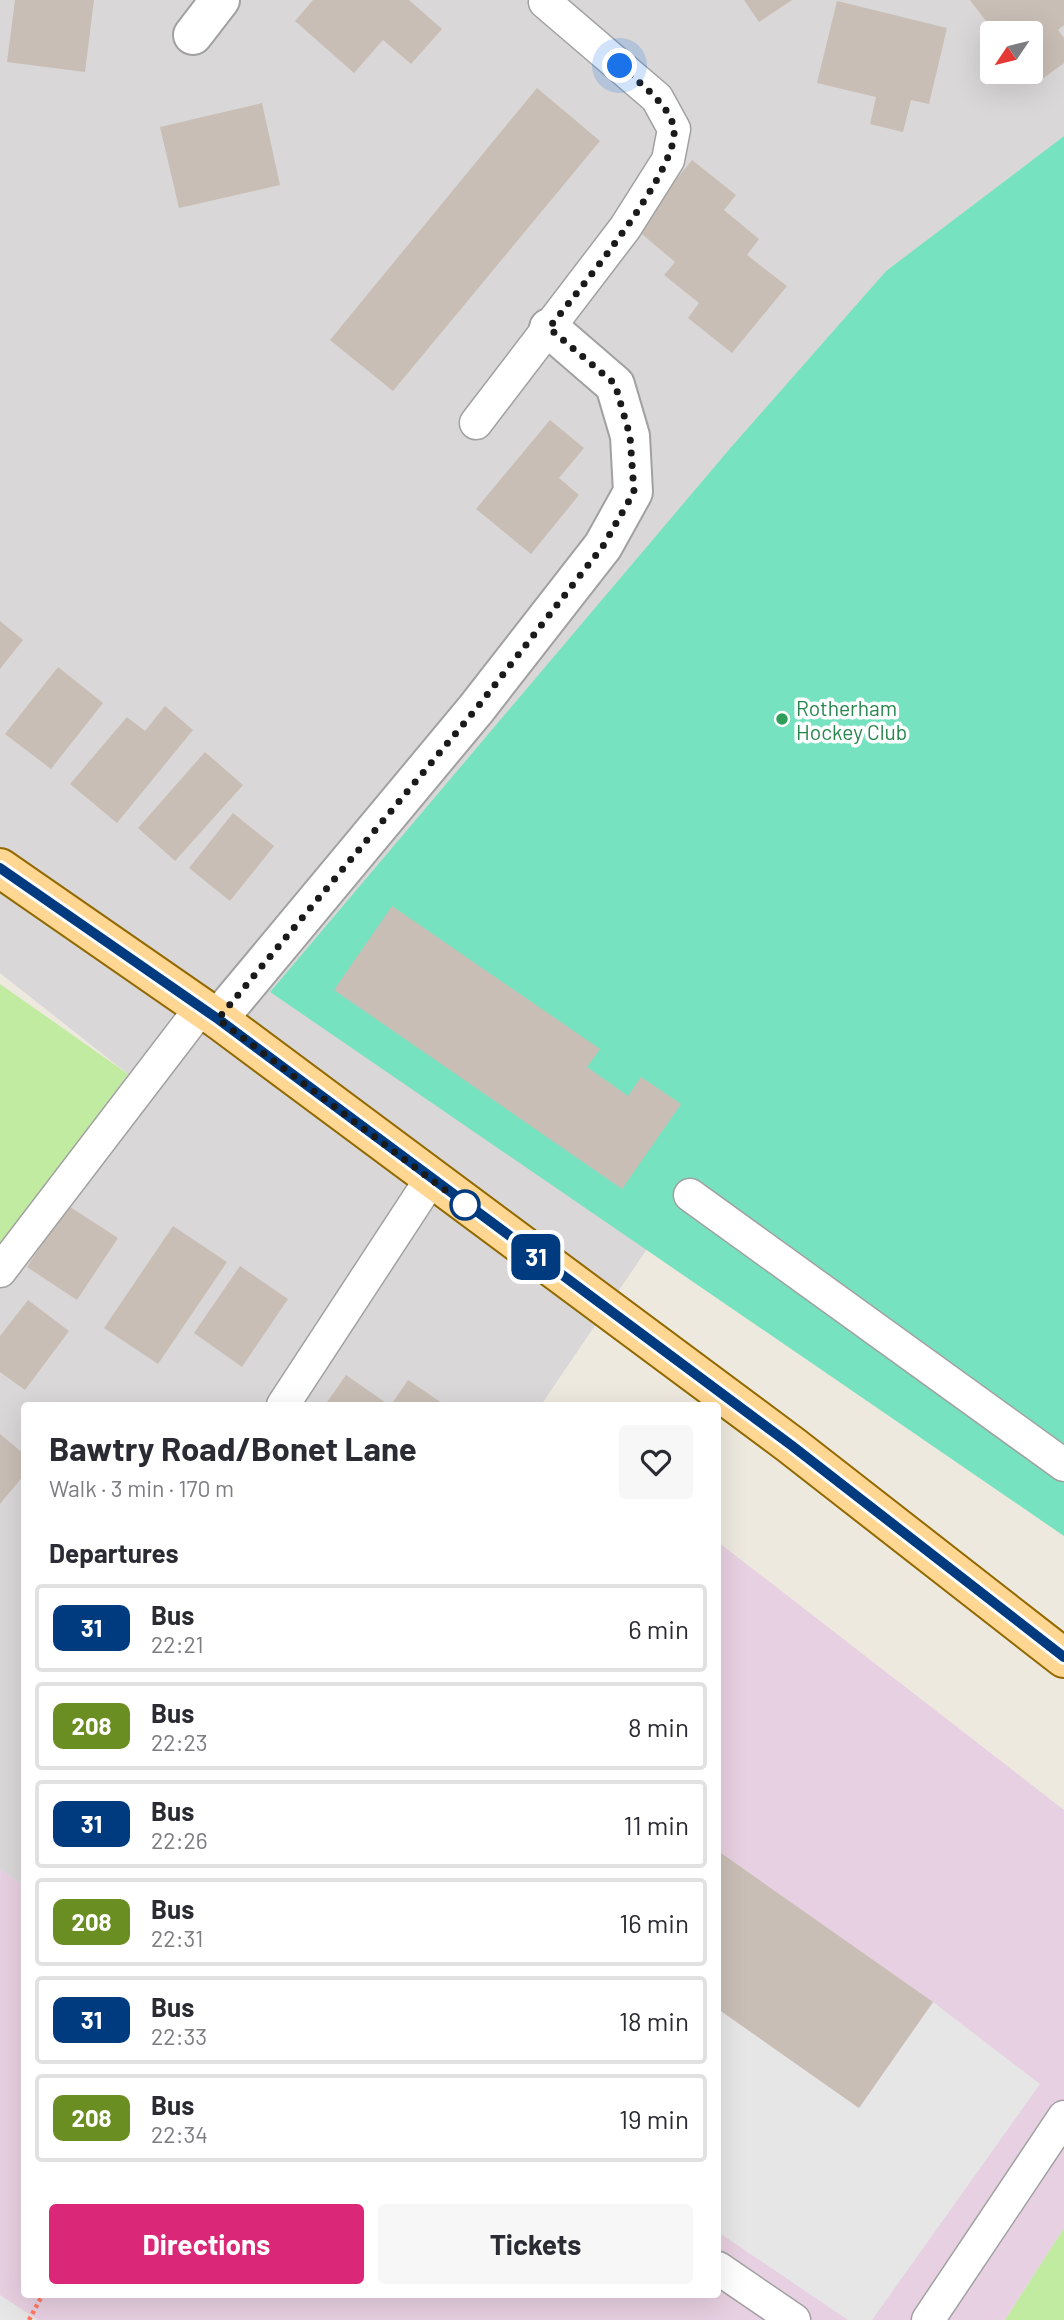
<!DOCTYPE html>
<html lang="en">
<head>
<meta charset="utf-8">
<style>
	body { margin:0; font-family:Barlow,sans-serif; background:#f7f7f7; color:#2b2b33; height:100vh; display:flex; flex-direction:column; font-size:26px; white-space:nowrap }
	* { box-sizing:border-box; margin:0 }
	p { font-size:23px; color:#7c7c81 }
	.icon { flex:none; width:38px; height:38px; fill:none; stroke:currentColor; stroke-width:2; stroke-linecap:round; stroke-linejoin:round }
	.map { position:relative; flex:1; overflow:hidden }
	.drawer { position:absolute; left:21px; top:1402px; width:700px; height:896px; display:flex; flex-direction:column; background:#fff; border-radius:7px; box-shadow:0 7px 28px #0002 }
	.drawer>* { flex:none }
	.badge { padding:0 14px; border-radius:10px; font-size:24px; line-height:46px }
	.needle { width:46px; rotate:235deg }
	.fabs { position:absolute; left:980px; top:21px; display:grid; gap:14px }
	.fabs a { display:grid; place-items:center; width:63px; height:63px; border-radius:7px; background:#fff; box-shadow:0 7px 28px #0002; font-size:35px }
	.you { position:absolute; width:35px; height:35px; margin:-18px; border:5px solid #fff; border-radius:50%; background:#1a73e8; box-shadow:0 0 0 10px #1a73e833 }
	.map>.badge { position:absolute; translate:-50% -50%; box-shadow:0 0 0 4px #fff }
	h2 { padding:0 28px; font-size:26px; line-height:63px }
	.round { display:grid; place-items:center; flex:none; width:74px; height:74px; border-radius:7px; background:#f7f7f7 }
	.summary { display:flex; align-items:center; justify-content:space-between; height:119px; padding:0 28px }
	h1 { font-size:33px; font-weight:700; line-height:52px }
	.cta { display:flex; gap:14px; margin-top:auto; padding:14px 28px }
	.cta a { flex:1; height:80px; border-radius:7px; background:#db2777; color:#fff; font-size:28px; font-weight:700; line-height:80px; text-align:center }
	.cta a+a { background:#f7f7f7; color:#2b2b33 }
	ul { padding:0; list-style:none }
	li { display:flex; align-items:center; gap:21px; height:88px; margin:0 14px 10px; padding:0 14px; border:4px solid #e1e1e2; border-radius:7px }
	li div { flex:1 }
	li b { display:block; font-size:26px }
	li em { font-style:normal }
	li .badge { min-width:77px; font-weight:700; text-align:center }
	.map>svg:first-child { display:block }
	.residential { fill:#d9d7d7; fill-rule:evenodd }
	.industrial { fill:#e7d0e1 }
	.grass { fill:#c1eba0 }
	.pitch { fill:#77e2bf }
	.parking { fill:#e6e6e6 }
	.building { fill:#c9beb5 }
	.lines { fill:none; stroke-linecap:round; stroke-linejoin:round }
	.lane-casing { stroke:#a1a1a1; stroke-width:35 }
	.street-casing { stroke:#a1a1a1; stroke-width:42 }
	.primary-casing { stroke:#916900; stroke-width:42 }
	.path { stroke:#ff785e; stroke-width:4.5; stroke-dasharray:3.5 3.5; stroke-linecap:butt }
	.lane { stroke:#fff; stroke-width:32 }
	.street { stroke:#fff; stroke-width:38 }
	.primary { stroke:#ffd692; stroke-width:38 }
	.line-casing { stroke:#fff; stroke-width:16 }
	.line { stroke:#003b80; stroke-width:10 }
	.walk { stroke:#1a1a1a; stroke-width:7; stroke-dasharray:0 12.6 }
	.leisure-dot { fill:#2e9e5b; stroke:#fff; stroke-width:2.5 }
	.stop-dot { fill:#fff; stroke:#003b80; stroke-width:3.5 }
	.labels { text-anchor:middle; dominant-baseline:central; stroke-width:7; stroke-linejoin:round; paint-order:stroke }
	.leisure-label { font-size:21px; fill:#27864d; stroke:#fff; text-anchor:start }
</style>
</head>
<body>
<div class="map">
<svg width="1064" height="2320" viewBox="0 0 1064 2320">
	<rect width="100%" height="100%" fill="#ede9df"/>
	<path class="residential" d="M0 0H1064V136L886 271 732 446 270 992 647 1249 541 1405H24V1886L0 1869V1247L128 1074 0 973ZM992 33H1031V72H992Z"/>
	<path class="industrial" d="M718 1542 1064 1810V2228L1005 2320H0V1869L24 1886V2294H718Z"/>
	<path class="grass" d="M0 984 128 1074 0 1247Z
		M1064 2228V2320H1005Z"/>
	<path class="pitch" d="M1064 136V1536L270 992 732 446 886 271Z"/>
	<path class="parking" d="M933 2002 1040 2084 872 2320H848L718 2232V2009L859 2108Z
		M0 2295 38 2320H0Z"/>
	<path class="building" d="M15 0H94L85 72 7 62Z
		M313 0H409L442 29 411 64 383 40 354 73 295 21Z
		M744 0H792L759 22Z
		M970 0H1064V25L1058 30 1064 38V63L1034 85 1024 72H1031V33H995Z
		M837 1 947 28 929 104 911 100 903 132 870 124 876 97 817 83Z
		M537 88 600 141 393 391 330 340Z
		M262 103 280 185 179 208 160 127Z
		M692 160 736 195 724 210 759 239 747 255 787 286 732 353 688 318 699 303 664 275 675 262 636 229Z
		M550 420 584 448 559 478 579 495 531 554 476 509Z
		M0 621 23 640 0 669Z
		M58 667 103 703 51 769 5 734Z
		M165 706 193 730 117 823 70 784 127 717 145 731Z
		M205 752 243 785 175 861 138 828Z
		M233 813 274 846 230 901 189 868Z
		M392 906 600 1049 587 1067 628 1096 641 1077 681 1104 622 1189 334 990Z
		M67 1205 118 1238 77 1300 27 1267Z
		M173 1226 227 1262 158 1364 104 1328Z
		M240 1266 288 1299 242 1367 194 1333Z
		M28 1300 69 1331 25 1390 0 1372V1336Z
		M346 1375 389 1405H325Z
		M408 1380 445 1405H391Z
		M0 1434 24 1454V1475L0 1504Z
		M718 1851 933 2002 859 2108 718 2009Z"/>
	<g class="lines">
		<g class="lane-casing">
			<path id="lane" d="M476 423 625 228 668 160 674 129 657 98 545 2
				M690 1195 1064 1465
				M0 1271 201 1008
				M283 1405 431 1179
				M718 2268 794 2320
				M928 2320 1064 2117"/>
		</g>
		<g class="street-casing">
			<path id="street" d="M193 35 220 0
				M218 1019 476 709 603 546 633 492 630 436 615 385 549 328"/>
		</g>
		<g class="primary-casing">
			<path id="primary" d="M0 868 218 1019 791 1445 1064 1658"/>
		</g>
		<path class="path" d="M29 2320 43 2294"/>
		<use href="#lane" class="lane"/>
		<use href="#street" class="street"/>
		<use href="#primary" class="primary"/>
	</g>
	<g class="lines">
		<g class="line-casing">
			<path id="line" d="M0 868 218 1019 791 1445 1064 1657"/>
		</g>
		<use href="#line" class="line"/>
		<path class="walk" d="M465 1205 218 1019 476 709 603 546 634 492 630 436 615 384 549 328C577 292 678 172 674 130 672 106 637 81 620 66"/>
	</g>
	<circle class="leisure-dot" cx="782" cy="719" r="7"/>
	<circle class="stop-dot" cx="465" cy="1205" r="14"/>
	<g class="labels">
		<g class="leisure-label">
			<text x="796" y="707">Rotherham<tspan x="796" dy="24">Hockey Club</tspan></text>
		</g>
	</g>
</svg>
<div class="fabs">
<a><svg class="needle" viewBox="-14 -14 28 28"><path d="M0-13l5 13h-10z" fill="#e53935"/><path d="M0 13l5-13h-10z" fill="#7c7c81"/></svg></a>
</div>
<div class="you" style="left:620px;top:66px"></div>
<b class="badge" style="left:536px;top:1257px;background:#003b80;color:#fff">31</b>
<section class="drawer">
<div class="summary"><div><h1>Bawtry Road/Bonet Lane</h1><p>Walk · 3 min · 170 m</p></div><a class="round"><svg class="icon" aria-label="heart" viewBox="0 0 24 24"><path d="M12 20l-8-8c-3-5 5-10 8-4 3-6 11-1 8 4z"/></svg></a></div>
<h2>Departures</h2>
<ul>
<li><span class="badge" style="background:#003b80;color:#fff">31</span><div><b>Bus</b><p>22:21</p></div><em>6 min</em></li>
<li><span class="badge" style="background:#6b8e23;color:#fff">208</span><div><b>Bus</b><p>22:23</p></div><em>8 min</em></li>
<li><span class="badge" style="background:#003b80;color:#fff">31</span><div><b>Bus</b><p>22:26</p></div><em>11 min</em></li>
<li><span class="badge" style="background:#6b8e23;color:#fff">208</span><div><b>Bus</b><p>22:31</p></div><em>16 min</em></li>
<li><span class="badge" style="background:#003b80;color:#fff">31</span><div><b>Bus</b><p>22:33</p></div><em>18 min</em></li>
<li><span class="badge" style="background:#6b8e23;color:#fff">208</span><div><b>Bus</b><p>22:34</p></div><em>19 min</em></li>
</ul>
<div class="cta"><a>Directions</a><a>Tickets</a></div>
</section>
</div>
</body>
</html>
